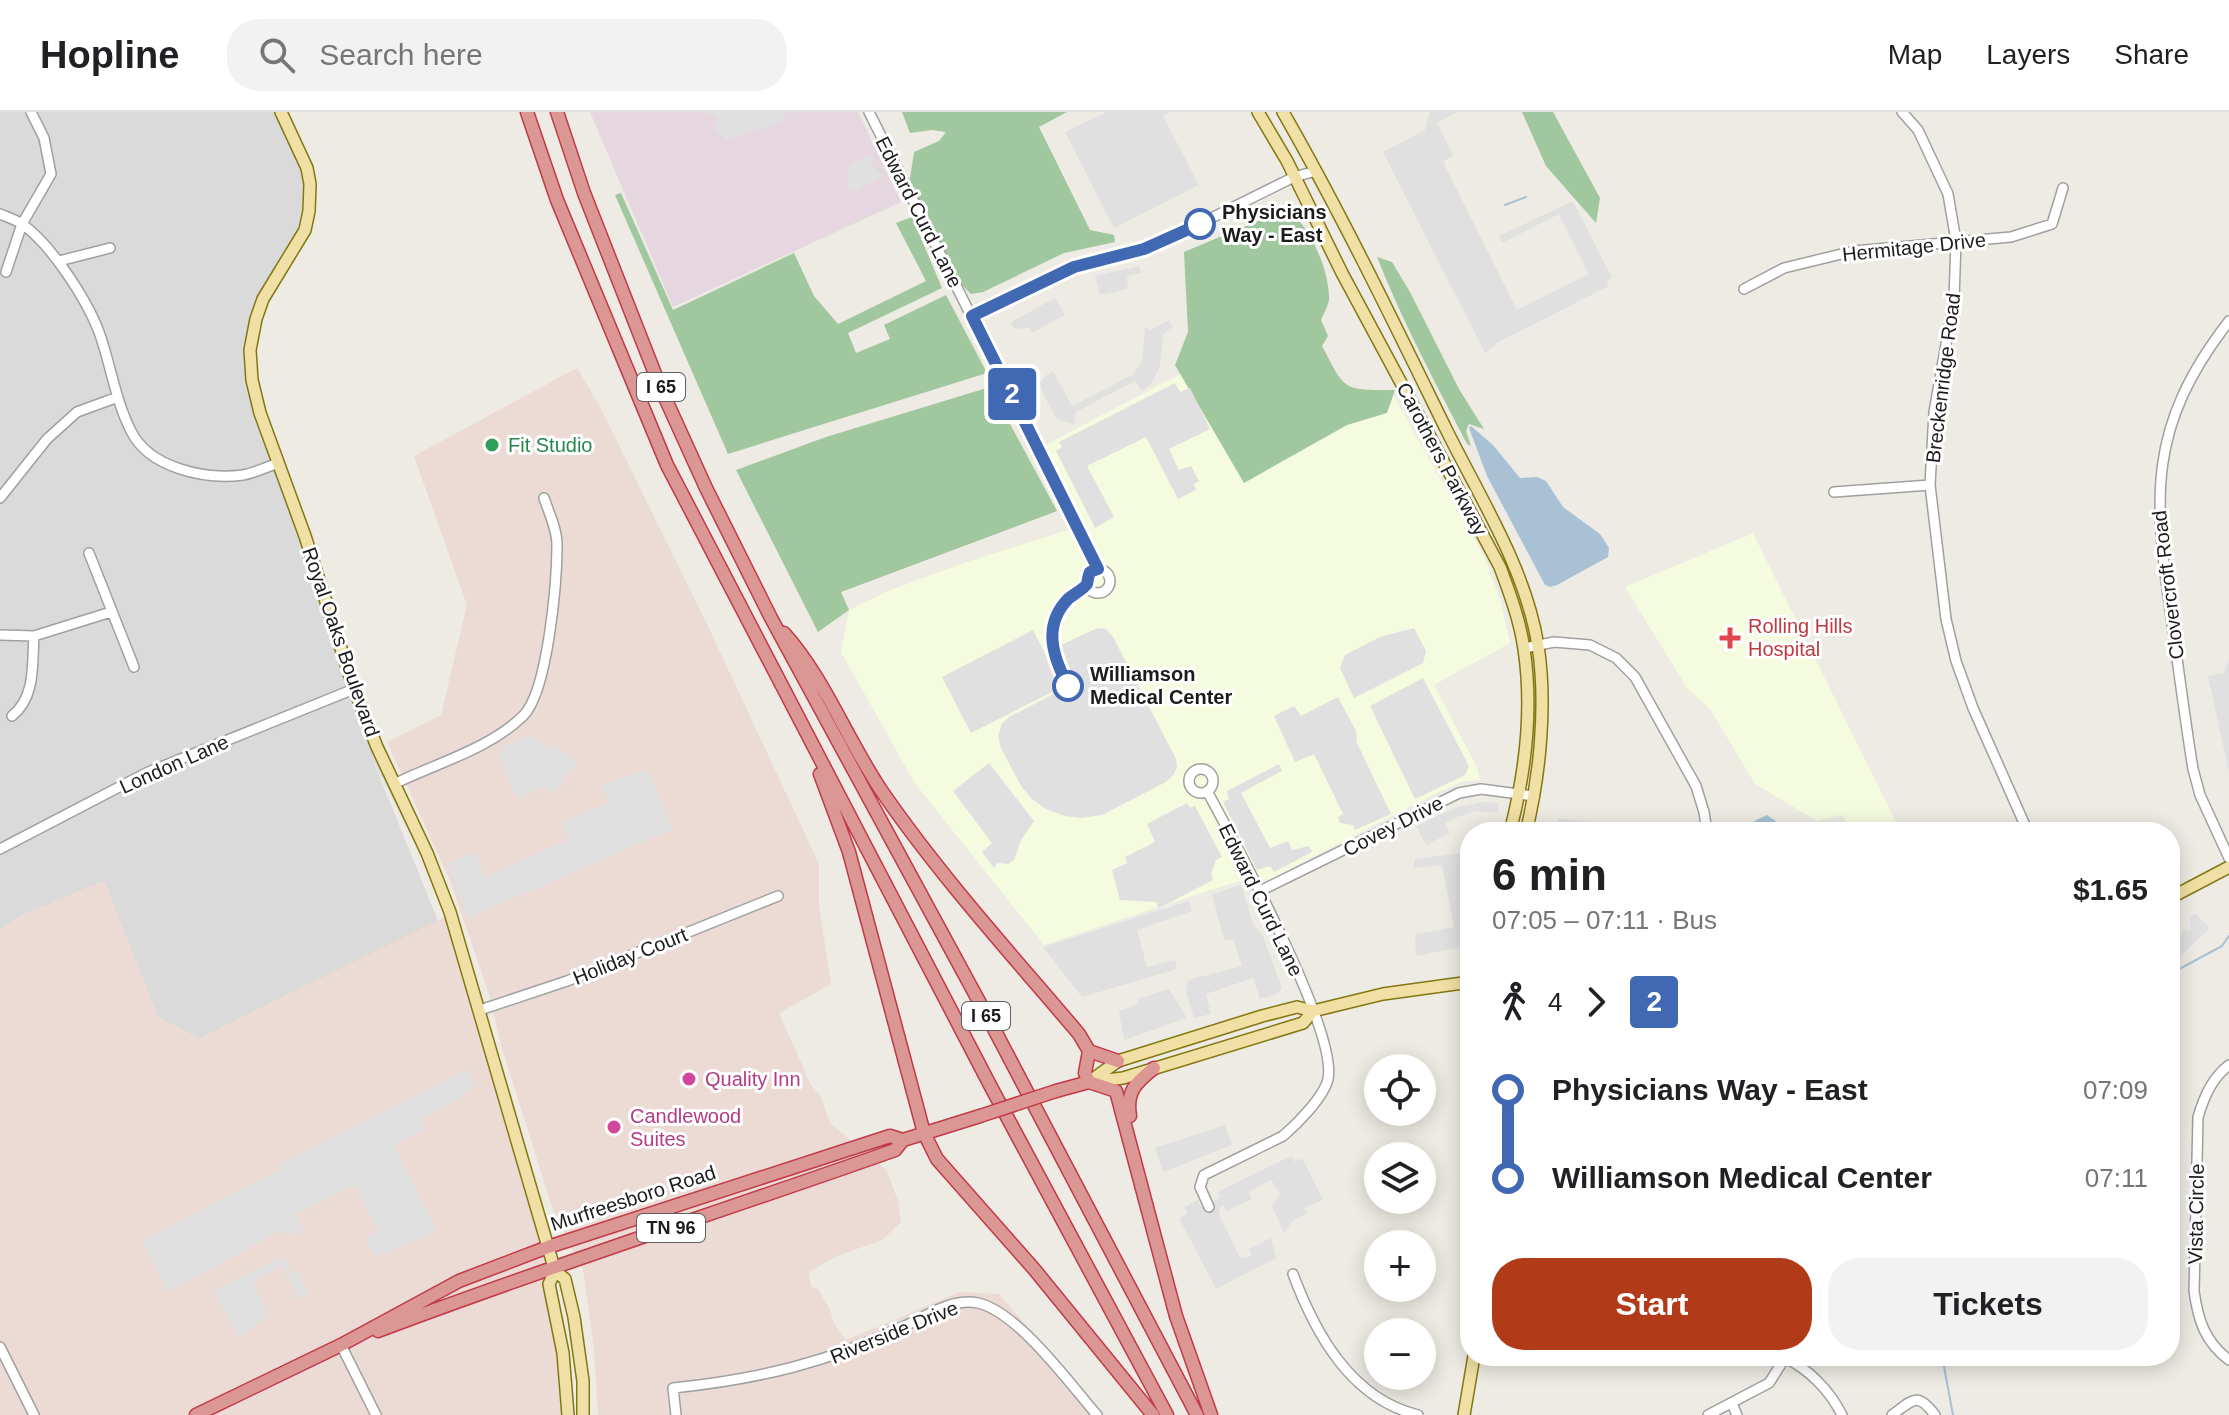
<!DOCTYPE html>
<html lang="en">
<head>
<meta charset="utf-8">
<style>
	body { margin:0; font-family:Arial,sans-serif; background:#f2f2f2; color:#202124; height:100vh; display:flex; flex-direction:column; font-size:30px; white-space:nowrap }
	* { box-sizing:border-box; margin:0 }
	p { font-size:26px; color:#757577 }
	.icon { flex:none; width:44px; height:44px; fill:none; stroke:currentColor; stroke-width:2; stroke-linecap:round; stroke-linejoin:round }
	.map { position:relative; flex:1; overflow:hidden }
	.drawer { position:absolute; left:1460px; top:710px; width:720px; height:544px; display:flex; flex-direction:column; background:#fff; border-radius:32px; box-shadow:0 4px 20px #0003 }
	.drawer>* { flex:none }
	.badge { padding:0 16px; border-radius:6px; font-size:28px; line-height:52px }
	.tools { position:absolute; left:1364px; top:942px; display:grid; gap:16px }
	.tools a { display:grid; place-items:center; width:72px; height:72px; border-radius:50%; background:#fff; box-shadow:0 4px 20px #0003; font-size:40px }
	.map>.badge { position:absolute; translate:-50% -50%; box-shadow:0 0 0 4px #fff }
	.legs { display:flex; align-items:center; gap:12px; height:88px; padding:0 32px; font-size:26px }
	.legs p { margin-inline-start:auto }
	.summary { display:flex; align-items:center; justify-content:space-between; height:136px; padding:0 32px }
	h1 { font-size:44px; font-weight:700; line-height:60px }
	.primary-button { display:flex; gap:16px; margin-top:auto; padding:16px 32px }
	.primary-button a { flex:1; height:92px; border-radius:32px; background:#b13a18; color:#fff; font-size:32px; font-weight:700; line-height:92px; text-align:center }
	.primary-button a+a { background:#f2f2f2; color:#202124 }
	ul { padding:0 32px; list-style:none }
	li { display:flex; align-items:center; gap:28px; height:88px; font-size:30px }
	li i { display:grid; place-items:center; width:12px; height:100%; margin:0 10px; background:currentColor }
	li i::after { content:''; width:20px; height:20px; margin:-10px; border:6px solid; border-radius:50%; background:#fff }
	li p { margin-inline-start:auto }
	li:first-child i { background:linear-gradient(#0000 50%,currentColor 0) }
	li:last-child i { background:linear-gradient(currentColor 50%,#0000 0) }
	header { display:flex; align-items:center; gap:48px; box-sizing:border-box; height:112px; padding:0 40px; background:#fff; border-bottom:2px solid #e0e0e0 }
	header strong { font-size:38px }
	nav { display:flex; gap:44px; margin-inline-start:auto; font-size:28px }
	.search { width:560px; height:72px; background:#f2f2f2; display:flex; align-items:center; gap:20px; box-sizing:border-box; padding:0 28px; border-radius:32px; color:#757577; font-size:30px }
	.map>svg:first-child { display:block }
	.residential { fill:#dadada }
	.commercial { fill:#ecdad4 }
	.industrial { fill:#e5d6df }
	.education { fill:#f4fbde }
	.forest { fill:#a0c79d }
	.parking { fill:#e0e0e0 }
	.water { fill:#a9c1d5 }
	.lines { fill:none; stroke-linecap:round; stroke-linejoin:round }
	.stream { stroke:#a9c1d5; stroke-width:2 }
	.minor-casing { stroke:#a0a0a0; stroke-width:12 }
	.major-casing { stroke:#837712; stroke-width:14 }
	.highway-casing { stroke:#c23949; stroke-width:15 }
	.minor { stroke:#fff; stroke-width:9 }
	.major { stroke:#f0e0a5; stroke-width:11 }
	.highway { stroke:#db9794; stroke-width:12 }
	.highway-bridge-casing { stroke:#c23949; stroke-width:15; stroke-linecap:butt }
	.highway-bridge { stroke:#db9794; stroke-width:12 }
	.line-1-casing { stroke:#fff; stroke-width:18 }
	.line-1 { stroke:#4168b2; stroke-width:12 }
	.stop-1-dot { fill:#fff; stroke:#4168b2; stroke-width:4 }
	.leisure-dot { fill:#2e9e5b; stroke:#fff; stroke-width:3 }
	.health-dot { fill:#e0444e; stroke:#fff; stroke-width:3 }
	.hotel-dot { fill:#d1479c; stroke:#fff; stroke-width:3 }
	.labels { text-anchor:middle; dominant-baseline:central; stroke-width:6; stroke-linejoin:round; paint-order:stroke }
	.shield { fill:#fff; stroke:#606060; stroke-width:2 }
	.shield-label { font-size:18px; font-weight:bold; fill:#1c1c1c }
	.street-label { font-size:20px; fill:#1c1c1c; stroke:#fff }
	.stop-label { font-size:20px; font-weight:bold; fill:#1c1c1c; stroke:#fff; text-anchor:start }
	.leisure-label { font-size:20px; fill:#27864d; stroke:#fff; text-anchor:start }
	.health-label { font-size:20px; fill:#be3a42; stroke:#fff; text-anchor:start }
	.hotel-label { font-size:20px; fill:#b23c85; stroke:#fff; text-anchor:start }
</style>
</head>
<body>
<header>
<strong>Hopline</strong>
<div class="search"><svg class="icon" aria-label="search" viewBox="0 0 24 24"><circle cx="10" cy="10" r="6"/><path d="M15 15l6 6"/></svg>Search here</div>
<nav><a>Map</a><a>Layers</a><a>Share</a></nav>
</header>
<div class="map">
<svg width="2229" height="1303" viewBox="0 0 2229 1303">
	<rect width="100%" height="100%" fill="#edebe3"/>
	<path class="residential" d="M0 0H281L300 38 309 99 256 207 252 268 328 501 450 800 372 646 438 809 199 927 158 905 104 769 16 806 0 818Z"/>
	<path class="commercial" d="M577 256 599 293 707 512 819 752V794L831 872 779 901 811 973 820 983 830 1011 887 1059 898 1089 901 1110 882 1128 837 1144 809 1160 811 1175 818 1177 830 1198 834 1212 846 1228 960 1180 999 1182 1044 1234 1097 1303H598L594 1236 583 1158 554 1101 501 933 489 882 451 771 387 630 441 603 467 493 414 344Z
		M104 769 158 905 199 927 441 807 450 800 543 1137 545 1157 558 1211 568 1303H0V818L16 806Z"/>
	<path class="industrial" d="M590 0H858L901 90 673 195Z"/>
	<path class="education" d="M1188 258 1240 358 1391 279 1484 444 1500 487 1510 531 1434 573 1477 655 1480 668 1461 670 1437 681 1260 772 1244 768 1223 774 1044 833 914 670 841 540 849 498 890 478 964 451 1083 413 1045 333Z
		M1753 421 1901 720H1851L1842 703 1817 709 1755 672 1710 597 1687 576 1625 475Z"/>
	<path class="forest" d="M902 0H1067L1039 15 1090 118 1114 123 1115 130 1064 141 983 180 971 182 962 173 909 73 914 40 939 29 946 20 932 18 910 21Z
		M1522 0H1553L1600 86 1596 111 1546 54Z
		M621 81 673 198 794 141 814 184 838 212 926 169 896 111 912 105 942 176 848 221 856 241 890 227 884 213 946 183 987 261 728 342 615 83Z
		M1277 101 1293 102C1312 121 1328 156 1329 184 1330 191 1324 201 1321 208L1328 224 1322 234C1346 280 1343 278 1395 278L1387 301 1347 313 1244 371 1175 253 1188 220 1184 140Z
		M1377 145 1392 150 1410 180 1459 277 1484 317 1469 312 1466 319 1471 334 1467 332C1435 270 1402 209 1377 145Z
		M990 275 1057 399 841 480 849 498 818 520 736 358 826 325Z"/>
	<path class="parking" d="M703 0H791L782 2 786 8 726 28 714 17 718 7Z
		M1107 0H1170L1163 4 1199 73 1114 116 1065 20Z
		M1430 0H1458L1437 11 1453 43 1443 50 1517 198 1589 162 1559 102 1502 131 1499 124 1573 89 1612 166 1607 169 1609 174 1500 229 1485 241 1383 40 1425 18Z
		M874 41 872 54 884 64 854 80 847 77 849 53Z
		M1139 154 1141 161 1127 164 1128 177 1100 183 1095 164Z
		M1055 186 1065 203 1032 221 1030 216 1014 217 1011 210Z
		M1169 208 1173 214 1163 223 1160 254 1151 272 1142 279 1135 269 1076 300 1074 313 1056 306 1038 272 1048 262 1053 259 1072 294 1134 262 1142 248 1145 215 1151 218Z
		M1175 271 1180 280 1190 276 1210 317 1169 337 1179 358 1191 354 1199 369 1194 372 1196 378 1178 387 1146 325 1087 354 1114 405 1095 416 1056 339 1062 335 1059 330Z
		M1097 516 1106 517 1113 525 1176 647 1177 655 1174 662 1166 670 1102 703 1082 706 1065 704 1046 697 1032 687 1021 674 1001 636 998 624 1002 612 1009 605 1073 572 1057 535Z
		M1414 516 1426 539 1423 551 1354 586 1340 556 1345 543 1380 525Z
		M1033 518 1062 575 971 621 942 565Z
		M2229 547V661L2208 564 2224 561Z
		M1423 566 1469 654 1465 663 1415 687 1370 594Z
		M1338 585 1356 619 1357 631 1391 702 1355 718 1353 713 1340 711 1338 705 1343 702 1314 642 1295 650 1274 604 1294 594 1301 604Z
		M531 622 550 637 555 632 578 652 562 670 563 675 549 681 546 675 518 687 498 643 504 640 501 635Z
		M989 651 1034 709 1021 728 1014 748 1008 752 998 751 994 756 982 740 992 731 953 679Z
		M1279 652 1282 659 1241 681 1270 736 1288 729 1292 738 1309 734 1312 740 1274 760 1270 754 1257 758 1223 690 1229 687 1227 679Z
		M648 658 673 717 468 806 448 751 475 740 486 765 568 728 562 710 609 691 602 672Z
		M1482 690 1499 691 1498 701 1477 699 1457 705 1445 711 1450 721 1426 733 1416 714 1455 696Z
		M1187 691 1190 696 1195 694 1222 745 1216 748 1211 762 1213 768 1159 796 1156 790 1120 788 1112 758 1127 751 1125 745 1155 730 1147 712Z
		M1558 707H1564L1653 716 1652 720H1556Z
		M1470 740V747L1463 750 1470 784 1466 834 1416 844 1415 822 1454 815 1442 753 1413 756 1415 747Z
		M1241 773 1253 812 1262 822 1282 876 1275 883 1260 887 1253 866 1206 882 1211 902 1194 906 1186 880 1188 868 1242 854 1233 827 1224 828 1212 782Z
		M1189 789 1192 799 1137 818 1147 855 1175 848 1177 857 1082 885 1043 835Z
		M2195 801 2210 816 2170 854V833L2175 831 2185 817 2191 819 2190 805Z
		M1169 877 1187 906 1124 928 1119 899 1138 892 1137 887Z
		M467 957 475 971 470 974 471 976 460 986 420 1008 425 1017 394 1033 437 1120 375 1145 365 1126 378 1119 355 1074 296 1103 304 1118 294 1123 280 1119 168 1180 142 1128 279 1058 284 1050Z
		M1225 1013 1232 1033 1163 1060 1155 1036Z
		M1291 1044 1295 1050 1302 1046 1323 1088 1304 1096 1307 1102 1293 1108 1284 1121 1272 1094 1280 1081 1271 1068 1249 1080 1252 1087 1227 1099 1224 1093 1220 1096 1219 1102 1239 1144 1245 1146 1252 1143 1249 1137 1271 1126 1276 1146 1216 1177 1179 1106 1187 1102 1185 1095 1197 1088 1201 1095 1220 1086 1218 1080Z
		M281 1145 287 1148 291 1161 297 1159 309 1183 299 1187 281 1154 253 1170 269 1203 239 1226 213 1178Z"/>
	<path class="water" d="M1471 314 1493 333 1520 366 1537 365 1546 369 1563 395 1600 422 1609 436 1608 445 1557 473 1550 475 1545 473 1487 364 1469 316Z
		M1767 703 1791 720H1752L1750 714 1756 708Z"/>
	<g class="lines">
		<path class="stream" d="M1505 93 1526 85
			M2170 862 2222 834 2229 824
			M1942 1244 1953 1303"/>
		<g class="minor-casing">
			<path id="minor" d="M869 0 1098 457
				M1902 0 1918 18 1948 82 1956 129 1954 187 1934 300 1930 373 1946 507 1956 549 1973 596 2028 720
				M0 102C7 105 16 108 22 112 51 132 87 188 99 220 111 253 115 288 131 319 149 356 205 368 243 363 254 361 267 355 278 351
				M59 149 110 136
				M6 160 22 112 51 62 44 26 31 0
				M1744 177 1784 156 1854 139 2011 125 2052 112 2063 76
				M972 204 1074 155 1163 130 1294 65 1316 59
				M2229 209C2147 315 2153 385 2172 511 2179 559 2185 608 2193 657L2200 683 2229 746
				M1834 380 1930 373
				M0 386 47 327 77 300 118 285
				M89 441 134 555
				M1086 469a12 12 0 1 1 24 0a12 12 0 1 1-24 0Z
				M0 523 34 524 111 500
				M1524 536 1554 530 1590 533 1616 546 1635 565 1696 674 1704 700 1707 720
				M12 604C36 585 32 552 34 524
				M1189 669a12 12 0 1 1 24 0a12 12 0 1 1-24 0Z
				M394 672C437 651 489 637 523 604 548 580 557 468 557 433 557 417 549 401 544 386
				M1207 679C1234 729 1338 919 1328 967 1324 985 1297 1012 1283 1024L1204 1063 1200 1075 1209 1095
				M0 737 146 661 354 577
				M1260 779 1459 681 1481 677 1533 684
				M480 898 567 869 778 784
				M2229 953C2212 966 2204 985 2198 1005L2194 1179C2198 1208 2205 1230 2229 1248
				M1293 1162C1315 1221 1351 1287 1418 1303
				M341 1233 376 1303
				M0 1235 34 1303
				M1732 1292 1737 1303
				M676 1303 673 1276C760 1267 830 1250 909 1212 929 1202 954 1186 978 1191 1018 1200 1070 1272 1097 1303
				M1708 1303 1769 1271 1785 1246C1809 1257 1830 1279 1842 1303
				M1892 1303C1913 1288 1917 1279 1935 1303"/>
		</g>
		<g class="major-casing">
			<path id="major" d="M281 0 307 56 310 72 309 99 305 118 263 187 256 207 250 238 252 268 260 301 305 424 354 577 377 635 427 741 450 800 555 1159 565 1167 574 1205 583 1269V1303
				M1258 0 1287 49 1342 161 1500 455C1510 482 1520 509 1524 537 1533 597 1525 662 1510 720
				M1283 0C1342 103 1394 211 1446 317 1480 386 1526 457 1538 534 1547 591 1540 664 1526 720
				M2170 786 2229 755
				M1089 970 1118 949 1262 904 1297 895 1313 899 1383 882 1470 870
				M1092 970 1123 966 1303 911 1313 899
				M555 1159 549 1172 563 1241 568 1303
				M1464 1303 1474 1244"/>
		</g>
		<g class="highway-casing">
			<path id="highway" d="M527 0 557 88 667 353 991 975 1167 1303
				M557 0 584 81 661 277 706 376 771 506 994 917 1197 1303
				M784 521C824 565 848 630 883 681 942 766 1012 843 1079 922L1089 939 1085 961 1089 970
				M820 662 849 740 924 1021 937 1047 1034 1157 1153 1303
				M1089 939 1118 949
				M1089 970 1116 979 1176 1204 1211 1303
				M1056 979 1089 970
				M1130 1004C1126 980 1135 971 1154 956
				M378 1219C549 1154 723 1099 895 1038L903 1028
				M196 1303 341 1233 459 1169 548 1135 890 1024 903 1028 980 1004"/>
		</g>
		<use href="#minor" class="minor"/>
		<use href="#major" class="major"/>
		<use href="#highway" class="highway"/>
		<g class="highway-bridge-casing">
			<path id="highway-bridge" d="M980 1004 1056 979"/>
		</g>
		<use href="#highway-bridge" class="highway-bridge"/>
	</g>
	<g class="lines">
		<g class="line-1-casing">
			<path id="line-1" d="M1068 574C1053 545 1042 514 1068 487 1072 483 1084 477 1087 472 1088 468 1088 464 1090 460L1098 457 972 204 1074 155 1144 137 1200 112"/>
		</g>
		<use href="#line-1" class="line-1"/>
	</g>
	<g class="stop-1-dot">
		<circle cx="1200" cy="112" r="14"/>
		<circle cx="1068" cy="574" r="14"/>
	</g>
	<circle class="leisure-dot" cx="492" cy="333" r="8"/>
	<path class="health-dot" d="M1726 514h8v8h8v8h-8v8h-8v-8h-8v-8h8z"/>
	<g class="hotel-dot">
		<circle cx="689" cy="967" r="8"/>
		<circle cx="614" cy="1015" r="8"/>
	</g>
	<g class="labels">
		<g class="shield">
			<rect x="637" y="261" width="48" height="28" rx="6"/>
			<rect x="962" y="890" width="48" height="28" rx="6"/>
			<rect x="637" y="1102" width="68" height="28" rx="6"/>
		</g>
		<g class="shield-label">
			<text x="661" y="275">I 65</text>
			<text x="986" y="904">I 65</text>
			<text x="671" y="1116">TN 96</text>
		</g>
		<g class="street-label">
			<text transform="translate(919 100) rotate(63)">Edward Curd Lane</text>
			<text transform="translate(1914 135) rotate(-6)">Hermitage Drive</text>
			<text transform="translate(1943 266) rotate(-83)">Breckenridge Road</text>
			<text transform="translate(1442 347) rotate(62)">Carothers Parkway</text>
			<text transform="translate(2168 473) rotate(-97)">Clovercroft Road</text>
			<text transform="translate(341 530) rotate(71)">Royal Oaks Boulevard</text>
			<text transform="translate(174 652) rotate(-24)">London Lane</text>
			<text transform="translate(1393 714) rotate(-27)">Covey Drive</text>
			<text transform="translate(1261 788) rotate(64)">Edward Curd Lane</text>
			<text transform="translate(630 844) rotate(-22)">Holiday Court</text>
			<text transform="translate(633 1086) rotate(-18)">Murfreesboro Road</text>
			<text transform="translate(2196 1102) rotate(-89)">Vista Circle</text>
			<text transform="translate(894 1220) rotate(-22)">Riverside Drive</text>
		</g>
		<g class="stop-label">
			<text x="1222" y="100">Physicians<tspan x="1222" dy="23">Way - East</tspan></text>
			<text x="1090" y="562">Williamson<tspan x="1090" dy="23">Medical Center</tspan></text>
		</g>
		<g class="leisure-label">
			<text x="508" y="333">Fit Studio</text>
		</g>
		<g class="health-label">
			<text x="1748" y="514">Rolling Hills<tspan x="1748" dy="23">Hospital</tspan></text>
		</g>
		<g class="hotel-label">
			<text x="705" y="967">Quality Inn</text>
			<text x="630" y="1004">Candlewood<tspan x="630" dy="23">Suites</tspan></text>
		</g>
	</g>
</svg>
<div class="tools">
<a><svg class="icon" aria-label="locate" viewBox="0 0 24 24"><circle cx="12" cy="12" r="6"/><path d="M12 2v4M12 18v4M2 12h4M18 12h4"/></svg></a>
<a><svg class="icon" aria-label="layers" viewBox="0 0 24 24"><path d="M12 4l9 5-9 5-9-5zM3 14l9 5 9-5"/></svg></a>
<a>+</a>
<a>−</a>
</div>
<b class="badge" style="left:1012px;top:282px;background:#4168b2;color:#fff">2</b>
<section class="drawer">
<div class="summary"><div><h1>6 min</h1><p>07:05 – 07:11 · Bus</p></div><b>$1.65</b></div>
<div class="legs"><svg class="icon" aria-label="walk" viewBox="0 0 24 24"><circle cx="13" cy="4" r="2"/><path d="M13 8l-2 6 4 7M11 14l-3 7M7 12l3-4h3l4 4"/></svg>4<svg class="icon" aria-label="forward" viewBox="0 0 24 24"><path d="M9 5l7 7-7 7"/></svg><b class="badge" style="background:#4168b2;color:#fff">2</b></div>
<ul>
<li><i style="color:#4168b2"></i><b>Physicians Way - East</b><p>07:09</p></li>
<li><i style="color:#4168b2"></i><b>Williamson Medical Center</b><p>07:11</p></li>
</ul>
<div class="primary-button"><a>Start</a><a>Tickets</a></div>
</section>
</div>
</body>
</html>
